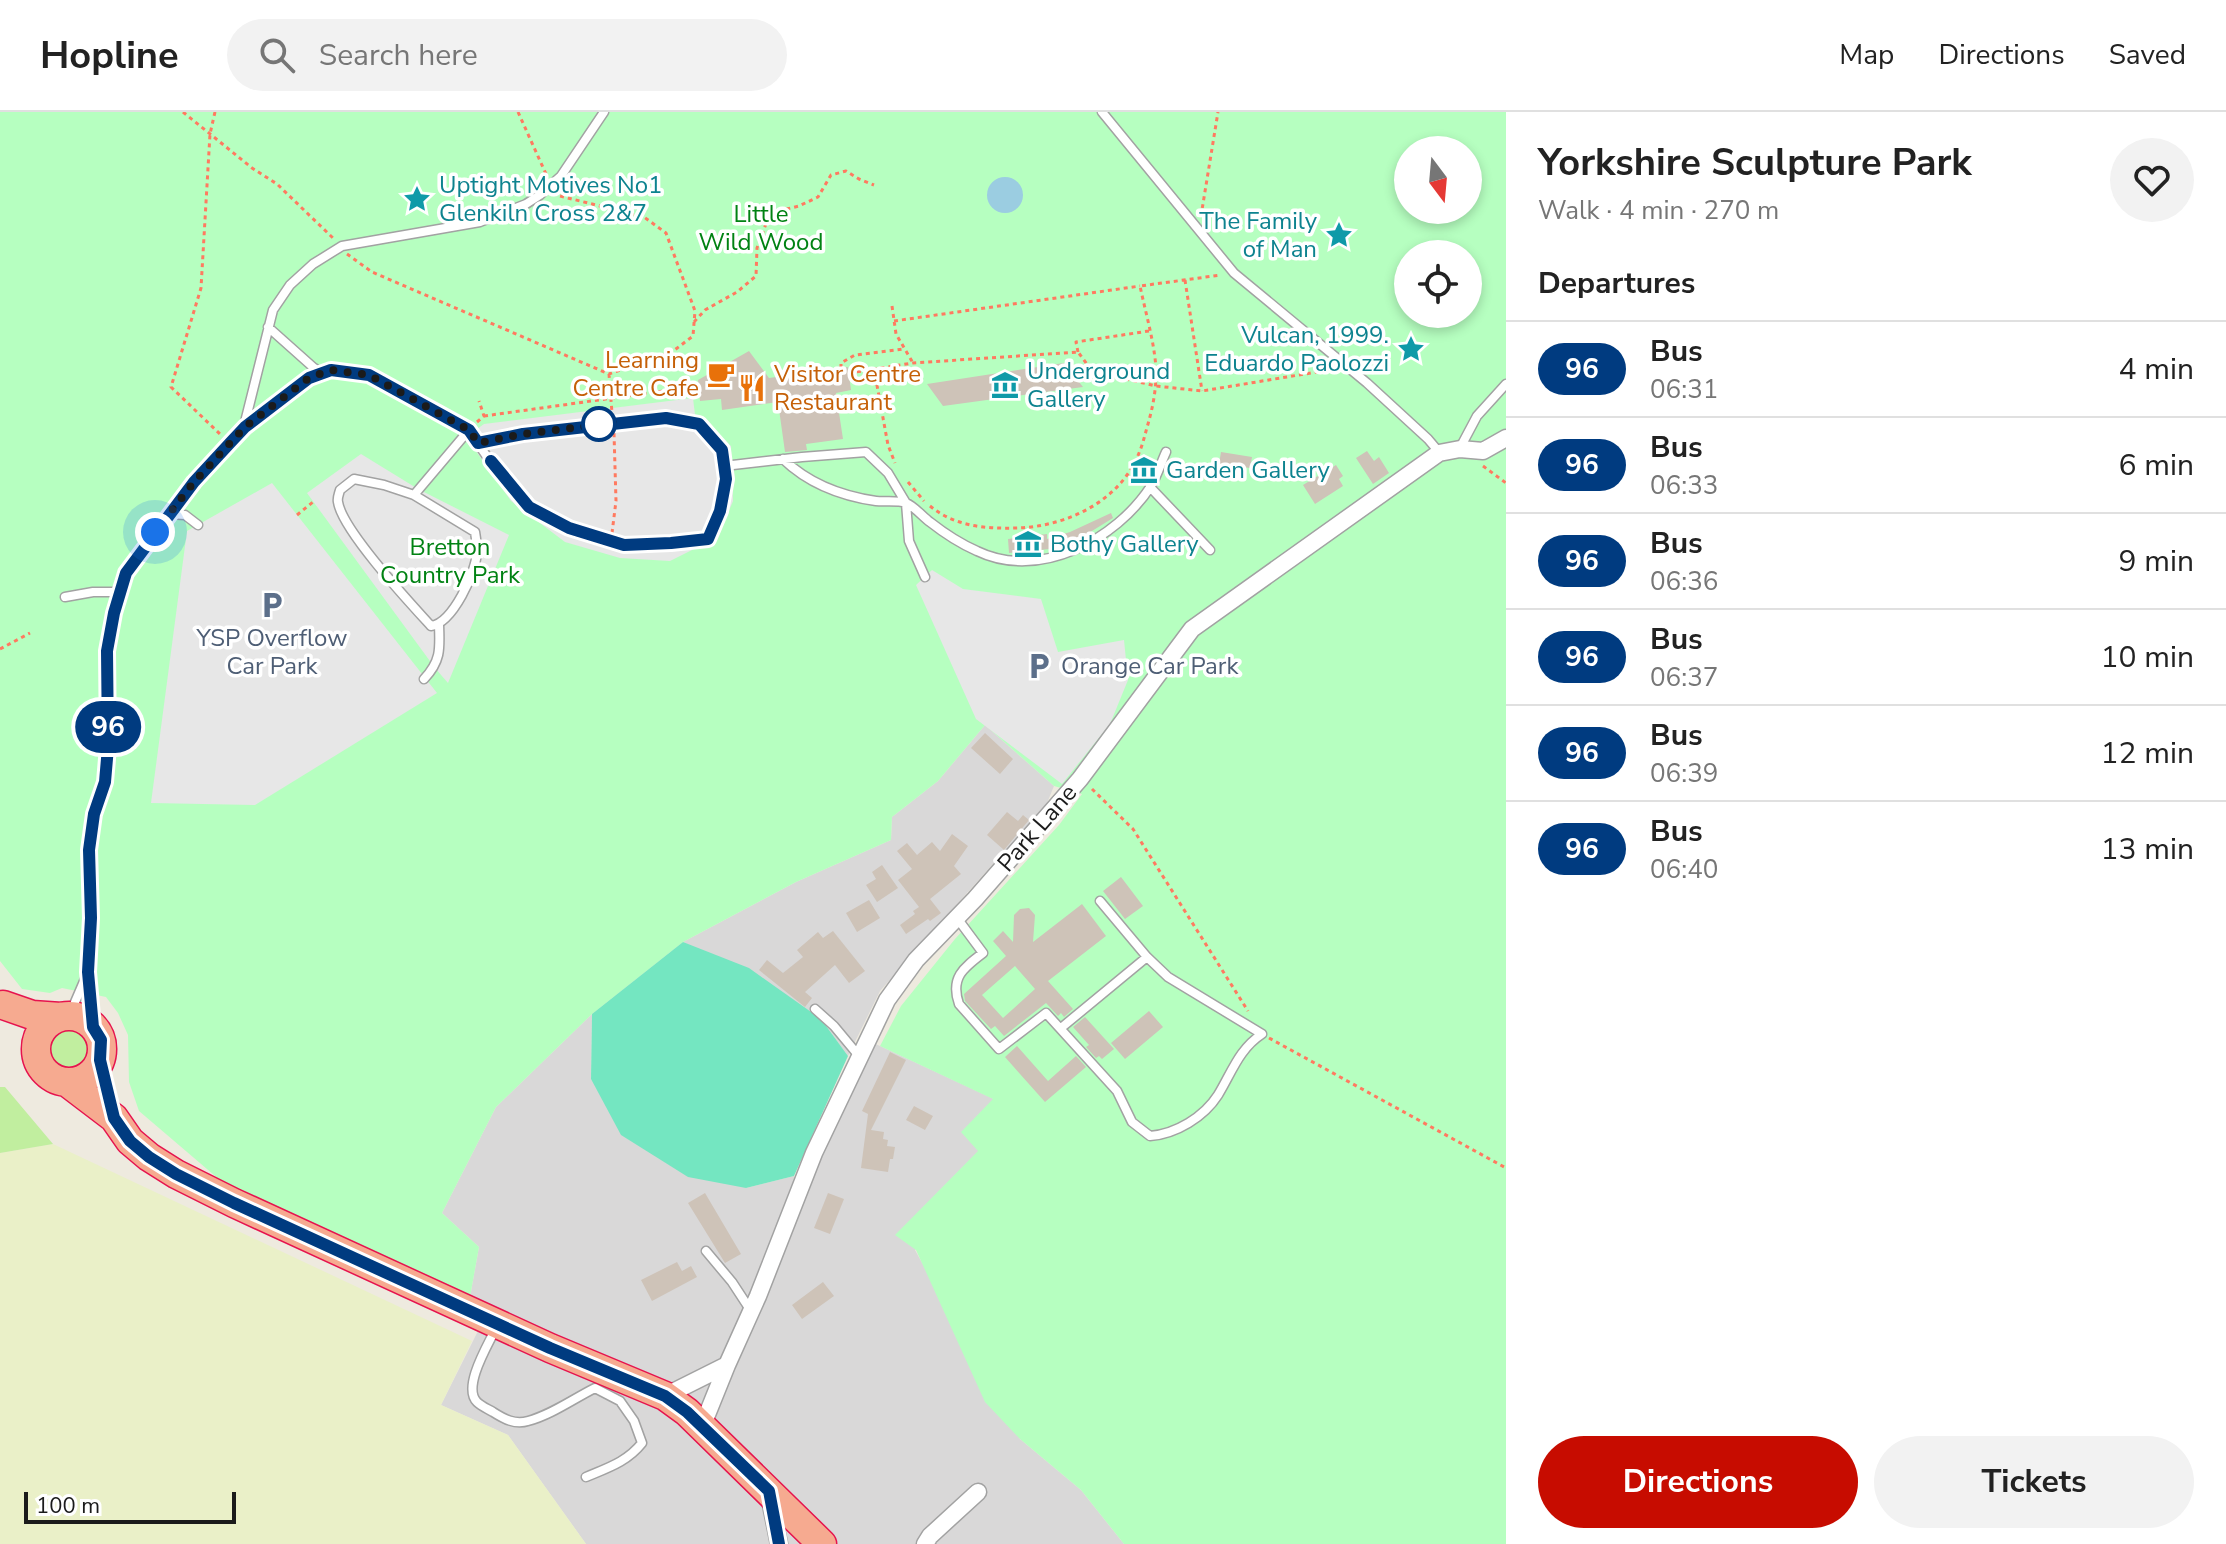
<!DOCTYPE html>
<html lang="en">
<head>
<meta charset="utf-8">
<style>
	body { margin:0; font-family:"Nunito Sans",sans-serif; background:#f2f2f2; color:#222; height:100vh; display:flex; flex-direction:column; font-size:30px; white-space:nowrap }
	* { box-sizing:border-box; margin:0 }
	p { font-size:26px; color:#767676 }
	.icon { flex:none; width:44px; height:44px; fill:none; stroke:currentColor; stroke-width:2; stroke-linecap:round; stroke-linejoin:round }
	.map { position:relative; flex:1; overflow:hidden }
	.side { display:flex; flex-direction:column; background:#fff; width:720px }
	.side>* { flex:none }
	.badge { padding:0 16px; border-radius:26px; font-size:28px; line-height:52px }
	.needle { width:52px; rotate:164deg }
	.fabs { position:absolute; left:1394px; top:24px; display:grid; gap:16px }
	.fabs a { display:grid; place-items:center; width:88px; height:88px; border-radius:50%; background:#fff; box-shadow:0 4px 12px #0003; font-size:40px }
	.scale { position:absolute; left:24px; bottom:20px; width:212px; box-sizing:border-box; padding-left:8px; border:4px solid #1b1b1b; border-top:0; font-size:22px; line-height:28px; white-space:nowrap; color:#1b1b1b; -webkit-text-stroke:6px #fff; paint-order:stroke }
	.you { position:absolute; width:40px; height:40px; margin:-20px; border:6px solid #fff; border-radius:50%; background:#1a73e8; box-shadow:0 0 0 12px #1a73e833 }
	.map>.badge { position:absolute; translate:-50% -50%; box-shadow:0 0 0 4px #fff }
	h2 { padding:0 32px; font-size:30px; line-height:72px }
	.round { display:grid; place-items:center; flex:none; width:84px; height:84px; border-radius:42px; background:#f2f2f2 }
	.overview { display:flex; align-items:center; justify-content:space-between; height:136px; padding:0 32px }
	h1 { font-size:38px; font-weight:700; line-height:60px }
	.action { display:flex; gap:16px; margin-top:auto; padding:16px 32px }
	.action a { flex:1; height:92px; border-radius:48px; background:#c70c00; color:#fff; font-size:32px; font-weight:700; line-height:92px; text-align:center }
	.action a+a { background:#f2f2f2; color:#222 }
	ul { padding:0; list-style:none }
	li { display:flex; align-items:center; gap:24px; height:96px; padding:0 32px; border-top:2px solid #e0e0e0 }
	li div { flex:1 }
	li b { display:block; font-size:30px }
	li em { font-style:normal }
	li .badge { min-width:88px; font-weight:700; text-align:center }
	header { display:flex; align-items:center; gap:48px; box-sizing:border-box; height:112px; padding:0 40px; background:#fff; border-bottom:2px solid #e0e0e0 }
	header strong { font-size:38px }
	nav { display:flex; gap:44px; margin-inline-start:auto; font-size:28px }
	.search { width:560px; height:72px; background:#f2f2f2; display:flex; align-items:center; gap:20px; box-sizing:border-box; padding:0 28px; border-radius:44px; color:#767676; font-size:30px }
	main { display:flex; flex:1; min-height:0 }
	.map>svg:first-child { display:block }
	.residential { fill:#d9d8d8 }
	.farmland { fill:#eaf0c8 }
	.grass { fill:#c1ee9f }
	.park { fill:#b6ffc0; fill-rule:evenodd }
	.pitch { fill:#74e6c1 }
	.parking { fill:#e7e7e7 }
	.water { fill:#9bcde1 }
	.building { fill:#cec3b8; fill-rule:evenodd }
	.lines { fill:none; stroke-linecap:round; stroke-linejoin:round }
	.service-casing { stroke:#a2a2a2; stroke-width:11 }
	.minor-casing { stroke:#a2a2a2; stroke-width:19 }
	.trunk-casing { stroke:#e6134e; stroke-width:31 }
	.path { stroke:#ff7a60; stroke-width:3; stroke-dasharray:4 4; stroke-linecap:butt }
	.service { stroke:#fff; stroke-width:8 }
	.minor { stroke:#fff; stroke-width:16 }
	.trunk { stroke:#f6aa90; stroke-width:28 }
	.line-casing { stroke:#fff; stroke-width:18 }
	.line { stroke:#003b80; stroke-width:12 }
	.walk { stroke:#1b1b1b; stroke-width:8; stroke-dasharray:0 14.4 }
	.stop-dot { fill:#fff; stroke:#003b80; stroke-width:4 }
	.labels { text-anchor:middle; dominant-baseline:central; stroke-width:7; stroke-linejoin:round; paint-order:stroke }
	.culture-label { font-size:24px; fill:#0d838f; stroke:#fff; text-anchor:start }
	.park-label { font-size:24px; fill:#018213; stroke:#fff }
	.food-label { font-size:24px; fill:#c56008; stroke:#fff; text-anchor:end }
	.service-label { font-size:24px; fill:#4e5e75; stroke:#fff }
	.street-label { font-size:24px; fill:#1b1b1b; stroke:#fff }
</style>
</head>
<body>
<header>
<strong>Hopline</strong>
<div class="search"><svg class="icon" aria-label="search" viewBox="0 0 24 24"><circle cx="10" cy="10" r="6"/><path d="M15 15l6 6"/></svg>Search here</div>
<nav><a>Map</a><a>Directions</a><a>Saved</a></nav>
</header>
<main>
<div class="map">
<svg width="1506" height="1432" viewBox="0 0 1506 1432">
	<rect width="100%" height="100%" fill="#eeeadf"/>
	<path class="residential" d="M985 613 1054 674 1047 691 880 879 848 944 821 907 683 830 796 770 891 728 892 705 938 669Z
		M592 902 591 967 746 1076 794 1064 791 1099 867 928 994 987 979 1039 915 1138 1020 1327 1081 1378 1124 1432H586L508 1323 441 1293 478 1219 470 1185 479 1135 442 1101 496 995Z"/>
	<path class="farmland" d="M53 1032 472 1229 441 1293 508 1323 586 1432H0V1041Z"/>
	<path class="grass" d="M48 937a20 20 0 1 1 40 0a20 20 0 1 1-40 0Z
		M0 975H5L53 1032 0 1041Z"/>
	<path class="park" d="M0 0H1506V1432H1124L1081 1378 1020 1327 985 1290 916 1138 895 1123 978 1039 961 1020 993 987 880 934 901 894 955 827 1059 713 1082 682 1054 674 985 613 938 669 892 705 891 728 796 770 683 830 592 902 496 995 442 1101 479 1135 470 1185 221 1069 139 999 129 970 128 923 118 901 106 885 62 876 50 881 22 877 0 849ZM1408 38H1468V98H1408ZM1408 142H1468V202H1408Z"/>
	<path class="pitch" d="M683 830 749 856 821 907 848 944 794 1064 746 1076 688 1065 621 1023 591 967 592 902Z"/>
	<path class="parking" d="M693 286 695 303 731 334 733 389 718 425 670 449 620 446 565 430 511 389 466 325 484 312Z
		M361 342 418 377 509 423 448 571 435 556 307 381Z
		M272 371 437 581 255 693 151 691 187 419Z
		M932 458 963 477 1041 487 1058 540 1124 528 1128 568 1110 612 1062 672 976 607 916 473Z"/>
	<path class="water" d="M987 83a18 18 0 1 1 36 0a18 18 0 1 1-36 0Z"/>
	<path class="building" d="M749 239 769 266 848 255 851 278 836 281 843 327 806 332 807 338 785 340 778 290 722 298 721 287 700 289 698 268Z
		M1064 251 1083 275 943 294 927 272Z
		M1367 339 1374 349 1379 345 1389 361 1373 372 1356 346Z
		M1221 340 1252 345 1250 356 1219 352Z
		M1336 353 1343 364 1339 367 1343 374 1315 392 1303 373Z
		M1111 401 1113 406 1079 427 1050 437 1009 441 1008 427 1047 422V427L1070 420Z
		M985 621 1013 647 1000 662 971 636Z
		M1007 700 1018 709 1023 703 1029 708 1004 738 987 723Z
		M952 722 968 734 954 754 961 762 930 787 941 801 930 809 928 807 906 822 900 813 915 802 913 799 919 795 898 768 912 757 897 739 907 731 917 743 932 730 940 739Z
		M882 753 898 776 877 790 866 773 876 767 872 760Z
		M1121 765 1143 794 1125 807 1103 779Z
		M869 788 880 806 857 820 846 801Z
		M1082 792 1106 824 1048 869 1073 897 1064 905 1061 901 1058 904 1046 891 1004 924 995 914 991 917 965 889 964 882 1006 844 993 829 1003 819 1013 830 1014 803 1020 797 1029 796 1035 803 1033 830ZM1015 854 1035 877 1003 906 982 883Z
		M833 819 865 859 849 871 835 853 805 880 812 886 805 895 759 858 767 848 783 861 803 845 797 838 818 820 823 826Z
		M1149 899 1163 915 1125 947 1111 931Z
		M1085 905 1114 937 1102 947 1099 944 1096 946 1086 935 1089 933 1073 915Z
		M1017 934 1048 969 1076 944 1086 955 1045 990 1005 945Z
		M890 940 906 948 871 1018 884 1020 883 1027 888 1028 887 1034 895 1035 893 1047H890L888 1060 861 1056 868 1002 862 999Z
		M914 994 933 1004 925 1018 906 1008Z
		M705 1081 741 1142 725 1151 688 1091Z
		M828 1081 844 1087 830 1122 814 1116Z
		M677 1150 682 1159 691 1154 697 1165 652 1189 641 1168Z
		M823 1170 834 1184 802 1207 792 1193Z"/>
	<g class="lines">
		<g class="service-casing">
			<path id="service" d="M1102 0 1234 161 1367 271 1428 327 1439 340
				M268 215 314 256 322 261
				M245 315 246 306 273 198 290 173 313 152 342 134 480 110 526 92 540 83 561 64 604 0
				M1460 336 1477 304 1506 272
				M783 347C809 372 841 384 876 389 884 390 898 388 906 391 914 394 923 405 930 410 944 421 961 432 977 439 1039 469 1116 428 1151 374 1157 364 1161 351 1166 340
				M724 354 802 345 866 340 888 361 906 391 909 429 925 465
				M354 367 384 373 414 383 475 420C476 426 477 433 477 440 476 460 453 511 431 514 410 491 342 418 338 390 337 386 339 382 340 378Z
				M1150 375 1210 438
				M414 383 469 318
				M169 402 185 403 198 413
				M65 485 93 480H120
				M424 567C441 549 440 537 439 513
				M957 806 983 841C963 856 950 866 959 892L999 937 1046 901 1117 979 1132 1010 1150 1024C1176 1022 1204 1005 1218 983 1232 960 1239 937 1262 922L1168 865 1147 845 1100 789
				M88 861 93 915
				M815 897 834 914 859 944
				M69 904 88 860 91 806 89 738 94 702 105 670 108 635 107 539 114 501 126 461 194 370 245 315 309 266 331 258 369 263 469 318C484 340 510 381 530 396 548 408 607 432 628 433 654 434 681 430 708 427L720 399 726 367 722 338 699 312 666 306 523 322 478 331
				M1061 916 1147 845
				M706 1139 732 1170 751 1199
				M496 1216C488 1233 462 1275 477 1290 481 1294 488 1297 493 1300 504 1307 515 1313 528 1309 551 1303 573 1287 595 1276L620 1289 634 1309 642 1331C627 1350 607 1356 586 1365"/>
		</g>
		<g class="minor-casing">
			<path id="minor" d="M665 1284 727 1253
				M702 1315 727 1253 758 1184 814 1041 887 888 916 848 975 787 1080 667 1192 517 1439 341 1460 337 1483 339 1506 326
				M769 1383 779 1432
				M925 1432 930 1424 978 1380"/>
		</g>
		<g class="trunk-casing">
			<path id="trunk" d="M3 893 32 903 61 905
				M36 937a33 33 0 1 1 66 0a33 33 0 1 1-66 0Z
				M68 971 114 1006 130 1029 149 1045 176 1062 234 1091 550 1236 665 1284 687 1300 822 1432"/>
		</g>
		<path class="path" d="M183 0 252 56 277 72 334 127
			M215 0 210 22 201 176 171 275 221 323
			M518 0 546 62
			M1201 104 1218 0
			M347 142 372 160 609 262 672 240 693 224 695 199 666 121 644 105 556 83
			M1185 168 1202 279
			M892 194 896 222 913 251
			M894 209 1140 174
			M694 210 705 198 737 180 756 164 757 136 770 101 799 94 818 85 831 63 846 59 859 67 874 73
			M1078 240 1076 230 1149 219
			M841 256V251L855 243 904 237
			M874 257 888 333 895 351
			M849 261 913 251 1078 240 1092 259 1156 274 1202 279 1329 258 1333 254
			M609 262 612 301
			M484 304 699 274
			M477 310 484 304 479 289
			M1483 354 1506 371
			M908 370 924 389
			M930 394C954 414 985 417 1016 416 1065 415 1120 390 1139 341 1143 332 1145 322 1148 312 1154 291 1158 268 1155 246 1152 222 1145 198 1140 174L1221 163
			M297 403 313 390
			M612 421 616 389 614 321
			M0 537 30 521
			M1092 677 1133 717 1248 899
			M1269 926 1506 1056"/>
		<use href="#service" class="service"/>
		<use href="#minor" class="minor"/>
		<use href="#trunk" class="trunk"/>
	</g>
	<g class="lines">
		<g class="line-casing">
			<path id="line" d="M491 349 529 395 569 416 624 433 671 431 708 427 720 399 726 367 722 338 699 312 666 306 523 322 478 331 469 318 369 263 331 258 309 266 245 315 230 331 194 370 126 461 114 501 107 539 108 635 105 670 94 702 89 738 91 806 88 860 93 915 101 928 100 948 114 1006 130 1029 149 1045 176 1062 234 1091 550 1236 665 1284 687 1300 769 1379 779 1432"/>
		</g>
		<use href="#line" class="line"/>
		<path class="walk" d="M155 420 194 370 245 315 309 266 331 258 369 263 469 318 478 331 523 322 613 311 599 312"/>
	</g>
	<defs>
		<g id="sight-bare" transform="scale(2.16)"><path d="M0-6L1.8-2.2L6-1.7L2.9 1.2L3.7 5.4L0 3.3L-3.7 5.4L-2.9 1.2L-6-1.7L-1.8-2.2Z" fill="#0f9aa8" stroke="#fff" stroke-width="2.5" paint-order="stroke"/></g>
		<g id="cafe-bare" transform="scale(2.16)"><path d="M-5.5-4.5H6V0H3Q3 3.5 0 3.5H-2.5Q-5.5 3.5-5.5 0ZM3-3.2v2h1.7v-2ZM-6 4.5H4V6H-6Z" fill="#e8710a" stroke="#fff" stroke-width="2.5" paint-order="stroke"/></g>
		<g id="museum-bare" transform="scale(2.16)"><path d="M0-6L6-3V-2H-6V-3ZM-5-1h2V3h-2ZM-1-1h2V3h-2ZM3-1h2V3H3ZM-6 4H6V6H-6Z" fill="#0f9aa8" stroke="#fff" stroke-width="2.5" paint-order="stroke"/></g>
		<g id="restaurant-bare" transform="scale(2.16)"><path d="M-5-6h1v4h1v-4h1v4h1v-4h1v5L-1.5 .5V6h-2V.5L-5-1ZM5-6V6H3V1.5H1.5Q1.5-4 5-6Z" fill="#e8710a" stroke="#fff" stroke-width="2.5" paint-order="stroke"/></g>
		<g id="parking-bare" transform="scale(2.16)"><path d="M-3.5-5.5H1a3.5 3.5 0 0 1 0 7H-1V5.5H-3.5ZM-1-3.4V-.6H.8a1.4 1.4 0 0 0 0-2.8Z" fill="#5c6f8a" stroke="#fff" stroke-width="2.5" paint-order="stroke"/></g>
	</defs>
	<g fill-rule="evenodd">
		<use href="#sight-bare" x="417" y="87"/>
		<use href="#sight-bare" x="1339" y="123"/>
		<use href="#sight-bare" x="1411" y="237"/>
		<use href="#cafe-bare" x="721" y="262"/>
		<use href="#museum-bare" x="1005" y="273"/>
		<use href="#restaurant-bare" x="752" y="276"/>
		<use href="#museum-bare" x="1144" y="358"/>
		<use href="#museum-bare" x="1028" y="432"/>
		<use href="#parking-bare" x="272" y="493"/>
		<use href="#parking-bare" x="1039" y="554"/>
	</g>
	<circle class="stop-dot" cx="599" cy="312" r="16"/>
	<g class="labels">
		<g class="culture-label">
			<text x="439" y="73">Uptight Motives No1<tspan x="439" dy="28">Glenkiln Cross 2&amp;7</tspan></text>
			<text x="1317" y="109" text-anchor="end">The Family<tspan x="1317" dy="28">of Man</tspan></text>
			<text x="1389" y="223" text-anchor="end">Vulcan, 1999.<tspan x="1389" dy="28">Eduardo Paolozzi</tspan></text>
			<text x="1027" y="259">Underground<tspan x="1027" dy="28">Gallery</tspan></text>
			<text x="1166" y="358">Garden Gallery</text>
			<text x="1050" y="432">Bothy Gallery</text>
		</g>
		<g class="park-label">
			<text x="761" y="102">Little<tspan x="761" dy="28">Wild Wood</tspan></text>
			<text x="450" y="435">Bretton<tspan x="450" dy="28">Country Park</tspan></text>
		</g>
		<g class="food-label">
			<text x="699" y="248">Learning<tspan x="699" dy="28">Centre Cafe</tspan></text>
			<text x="774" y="262" text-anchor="start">Visitor Centre<tspan x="774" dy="28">Restaurant</tspan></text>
		</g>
		<g class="service-label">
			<text x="272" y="526">YSP Overflow<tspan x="272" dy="28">Car Park</tspan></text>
			<text x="1061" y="554" text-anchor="start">Orange Car Park</text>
		</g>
		<g class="street-label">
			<text transform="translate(1037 716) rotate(-49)">Park Lane</text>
		</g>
	</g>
</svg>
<div class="fabs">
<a><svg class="needle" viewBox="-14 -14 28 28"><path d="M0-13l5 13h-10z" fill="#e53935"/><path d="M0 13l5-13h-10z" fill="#767676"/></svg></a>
<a><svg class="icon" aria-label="locate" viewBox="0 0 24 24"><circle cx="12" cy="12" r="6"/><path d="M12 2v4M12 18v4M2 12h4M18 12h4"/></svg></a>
</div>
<div class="scale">100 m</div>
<div class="you" style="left:155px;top:420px"></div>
<b class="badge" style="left:108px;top:615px;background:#003b80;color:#fff">96</b>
</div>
<section class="side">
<div class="overview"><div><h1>Yorkshire Sculpture Park</h1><p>Walk · 4 min · 270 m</p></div><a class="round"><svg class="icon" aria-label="heart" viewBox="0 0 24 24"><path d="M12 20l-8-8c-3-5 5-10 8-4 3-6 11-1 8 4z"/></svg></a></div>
<h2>Departures</h2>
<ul>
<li><span class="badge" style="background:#003b80;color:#fff">96</span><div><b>Bus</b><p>06:31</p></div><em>4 min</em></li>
<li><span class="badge" style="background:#003b80;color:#fff">96</span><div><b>Bus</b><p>06:33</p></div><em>6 min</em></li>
<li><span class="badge" style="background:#003b80;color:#fff">96</span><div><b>Bus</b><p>06:36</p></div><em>9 min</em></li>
<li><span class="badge" style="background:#003b80;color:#fff">96</span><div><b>Bus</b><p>06:37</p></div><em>10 min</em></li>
<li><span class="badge" style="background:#003b80;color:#fff">96</span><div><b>Bus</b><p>06:39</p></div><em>12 min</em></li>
<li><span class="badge" style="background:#003b80;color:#fff">96</span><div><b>Bus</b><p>06:40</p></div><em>13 min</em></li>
</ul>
<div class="action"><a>Directions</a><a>Tickets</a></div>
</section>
</main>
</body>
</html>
